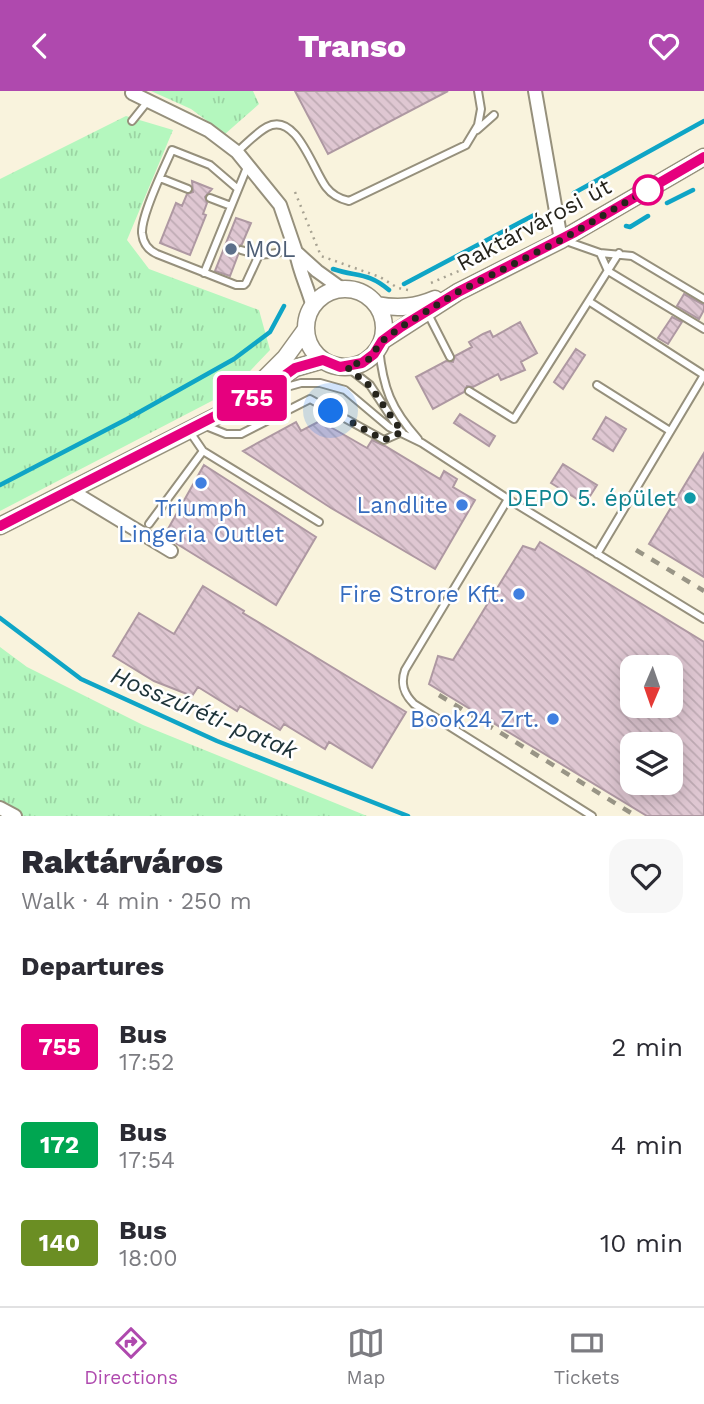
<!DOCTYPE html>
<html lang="en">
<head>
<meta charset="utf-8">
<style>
	body { margin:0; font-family:"Work Sans",sans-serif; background:#f7f7f7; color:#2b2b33; height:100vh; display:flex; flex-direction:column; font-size:26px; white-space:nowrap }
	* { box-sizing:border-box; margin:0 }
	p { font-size:23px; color:#7c7c81 }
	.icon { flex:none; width:38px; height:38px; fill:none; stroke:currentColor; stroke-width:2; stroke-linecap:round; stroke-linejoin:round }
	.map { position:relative; height:725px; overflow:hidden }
	.side { display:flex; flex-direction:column; background:#fff; flex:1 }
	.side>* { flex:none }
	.badge { padding:0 14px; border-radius:5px; font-size:24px; line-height:46px }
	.needle { width:46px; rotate:182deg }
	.fabs { position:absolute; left:620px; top:564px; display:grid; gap:14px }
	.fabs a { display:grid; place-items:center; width:63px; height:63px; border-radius:14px; background:#fff; box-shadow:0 4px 18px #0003; font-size:35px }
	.you { position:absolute; width:35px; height:35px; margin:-18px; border:5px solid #fff; border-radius:50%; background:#1a73e8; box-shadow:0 0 0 10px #1a73e833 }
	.map>.badge { position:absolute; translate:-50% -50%; box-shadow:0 0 0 4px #fff }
	h2 { padding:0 21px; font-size:26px; line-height:63px }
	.round { display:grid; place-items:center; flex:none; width:74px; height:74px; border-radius:21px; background:#f7f7f7 }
	.summary { display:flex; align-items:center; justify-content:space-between; height:119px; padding:0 21px }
	h1 { font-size:33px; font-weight:800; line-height:52px }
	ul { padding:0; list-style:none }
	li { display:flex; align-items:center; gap:21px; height:98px; padding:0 21px }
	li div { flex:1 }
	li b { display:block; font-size:26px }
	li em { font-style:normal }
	li .badge { min-width:77px; font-weight:700; text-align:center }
	header { display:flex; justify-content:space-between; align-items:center; height:91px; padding:0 21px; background:#af49ae; color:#fff; font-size:32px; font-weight:800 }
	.tab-bar { display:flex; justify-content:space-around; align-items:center; height:98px; border-top:2px solid #e1e1e2; background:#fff; font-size:19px; color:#7c7c81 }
	.tab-bar a { display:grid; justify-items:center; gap:4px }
	.tab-bar .active { color:#af49ae }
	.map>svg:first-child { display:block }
	.grass { fill:url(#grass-tufts) }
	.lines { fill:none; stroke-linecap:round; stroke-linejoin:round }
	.stream { stroke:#0fa5c6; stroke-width:4.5 }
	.building { fill:url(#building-back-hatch); stroke:#ae98a2; stroke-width:2; fill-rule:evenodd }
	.service-casing { stroke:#96907c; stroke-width:10 }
	.minor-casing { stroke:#96907c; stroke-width:16 }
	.tertiary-casing { stroke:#96907c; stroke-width:19 }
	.path { stroke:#a7a292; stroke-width:2.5; stroke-dasharray:2 5; stroke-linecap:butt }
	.service { stroke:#fff; stroke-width:6 }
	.minor { stroke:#fff; stroke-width:12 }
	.tertiary { stroke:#fff; stroke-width:16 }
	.rail { stroke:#999586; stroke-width:4.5; stroke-dasharray:9 9; stroke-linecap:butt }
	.line-casing { stroke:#fff; stroke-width:16 }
	.line { stroke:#e6007e; stroke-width:10 }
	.walk { stroke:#26241c; stroke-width:7; stroke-dasharray:0 12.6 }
	.stop-dot { fill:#fff; stroke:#e6007e; stroke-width:3.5 }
	.service-dot { fill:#5c6f8a; stroke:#fff; stroke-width:2.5 }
	.shop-dot { fill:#3f7fe0; stroke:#fff; stroke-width:2.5 }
	.culture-dot { fill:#0f9aa8; stroke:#fff; stroke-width:2.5 }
	.labels { text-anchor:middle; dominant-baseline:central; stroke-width:5; stroke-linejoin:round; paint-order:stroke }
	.street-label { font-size:23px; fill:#26241c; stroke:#fff }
	.service-label { font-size:23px; fill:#4e5e75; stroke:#fff; text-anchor:start }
	.culture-label { font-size:23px; fill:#0d838f; stroke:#fff; text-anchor:end }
	.shop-label { font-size:23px; fill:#366cbe; stroke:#fff; text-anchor:end }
	.water-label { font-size:24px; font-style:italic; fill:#1d3339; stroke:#fff }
</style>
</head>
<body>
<header><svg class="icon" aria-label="back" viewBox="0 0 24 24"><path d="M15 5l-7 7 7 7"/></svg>Transo<svg class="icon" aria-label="heart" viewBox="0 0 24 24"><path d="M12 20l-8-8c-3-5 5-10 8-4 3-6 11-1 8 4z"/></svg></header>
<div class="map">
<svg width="704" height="725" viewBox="0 0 704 725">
	<defs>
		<pattern id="grass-tufts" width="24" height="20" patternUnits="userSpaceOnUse" patternTransform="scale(1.75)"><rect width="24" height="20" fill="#b4f7be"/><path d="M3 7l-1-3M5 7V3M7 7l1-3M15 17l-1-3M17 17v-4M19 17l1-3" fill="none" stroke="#9bd4a3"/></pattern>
		<pattern id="building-back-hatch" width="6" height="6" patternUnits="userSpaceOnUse" patternTransform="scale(1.75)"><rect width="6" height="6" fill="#dfc7d2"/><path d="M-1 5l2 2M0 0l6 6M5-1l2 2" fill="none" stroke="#bfabb4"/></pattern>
	</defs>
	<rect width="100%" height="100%" fill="#f9f3dd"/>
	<path class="grass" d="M151 0H253L259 13 225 43 191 18Z
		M126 25 173 39 127 149 149 178 259 219 270 259 231 300 0 420V88Z
		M0 556 27 576 143 634 367 725H0Z"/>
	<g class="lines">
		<path class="stream" d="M574 102 704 30
			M667 112 693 99
			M626 135 630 136 648 125
			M333 178C357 186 368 181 389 199
			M404 193 536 123
			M0 394 127 328 234 268 270 241 284 215
			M0 527 81 588 217 650 408 725"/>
	</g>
	<path class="building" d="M295 0H448L328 63Z
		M192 90 212 98 205 106 207 112 203 123 206 124 190 164 160 152 176 112 182 115 187 103 193 101Z
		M236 127 251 132 242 153 236 157 238 164 230 185 215 180Z
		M684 203 704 214V219L699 228 677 215Z
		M672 226 682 231 668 253 658 247Z
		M520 231 537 262 521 271 525 279 501 289 498 283 473 296 467 295 464 301 433 318 416 286 446 270 453 271 455 265 472 256 469 251 483 243 490 240 493 246Z
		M576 258 585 264 563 298 554 291Z
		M460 323 495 345 489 355 454 332Z
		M606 326 626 338 613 360 593 348Z
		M320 330 367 357 372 349 385 355 440 388 444 380 457 388 453 396 475 409 435 478 331 417 243 360 296 331 301 340Z
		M704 362V486L649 453Z
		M563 373 597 394 585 413 551 392Z
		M204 374 316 446 276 514 164 445Z
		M540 451 704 551V725H647L429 593 438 565 453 569 523 455 535 459ZM632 576H670V614H632ZM632 653H670V691H632Z
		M203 495 244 520 243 522 406 621 372 677 329 651 325 658 284 633 280 639 240 615 237 620 198 596 192 605 154 590 113 565 139 522 174 543Z"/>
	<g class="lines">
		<g class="service-casing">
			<path id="service" d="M132 30 148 10
				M477 39 494 24
				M237 61C246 53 256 42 267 36 296 20 313 79 326 96 332 104 340 108 349 110L466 54 478 34 481 18 478 0
				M160 87 188 98
				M238 98 210 74 172 59C164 77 141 124 142 142 143 152 148 159 157 163L236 194H244L246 192 259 164
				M210 107 231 115
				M566 150 600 162 632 165 704 208
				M241 159C269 168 271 161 295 159
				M600 162 608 180 704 238
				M204 182 248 74
				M590 211 704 284
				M427 221 450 266
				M379 257C383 297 391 318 418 348
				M347 276 370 294 401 341
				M597 294 670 340
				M469 300 514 328 619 162
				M269 305 283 297 301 292H320L345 299 389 336 422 352 508 408 704 528
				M206 335 226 343H241L310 308 384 349 402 341
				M190 341 203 360 319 431
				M508 408 405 579C400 593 404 603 414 613L592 725
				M149 433 203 360
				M597 463 704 284"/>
		</g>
		<g class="minor-casing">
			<path id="minor" d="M535 0 561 149
				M132 2 208 39 237 61 280 114 295 158
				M296 161 317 180 342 198
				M296 161C299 180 308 197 313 216
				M70 399 171 460
				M0 717 15 725"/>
		</g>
		<g class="tertiary-casing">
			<path id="tertiary" d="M306 237a39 39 0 1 1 78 0a39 39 0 1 1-78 0Z
				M377 214C399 218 416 216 435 208
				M382 250 458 201 561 149 704 66
				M265 287 285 267 306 238
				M0 435 223 322 241 316 295 277 323 269"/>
		</g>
		<path class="path" d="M295 101 321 165 380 186 398 197 408 199
			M431 192 498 163"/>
		<use href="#service" class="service"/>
		<use href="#minor" class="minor"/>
		<use href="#tertiary" class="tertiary"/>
		<path class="rail" d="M636 459 704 500
			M439 604 636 725"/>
	</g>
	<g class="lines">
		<g class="line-casing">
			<path id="line" d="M0 435 223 321 241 316 295 277 323 269 340 276 362 272 374 263 382 250 401 236 458 201 575 141 704 66"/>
		</g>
		<use href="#line" class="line"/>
		<path class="walk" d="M331 320 384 349 402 341 370 295 347 276 369 268 382 250 401 236 458 201 561 149 657 93 648 99"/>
	</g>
	<circle class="stop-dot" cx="648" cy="99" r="14"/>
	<circle class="service-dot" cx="231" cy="158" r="7"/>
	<g class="shop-dot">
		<circle cx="201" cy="392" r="7"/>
		<circle cx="462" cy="414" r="7"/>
		<circle cx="519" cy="503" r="7"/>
		<circle cx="553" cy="628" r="7"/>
	</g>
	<circle class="culture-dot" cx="690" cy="407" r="7"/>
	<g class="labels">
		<g class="street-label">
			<text transform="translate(534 134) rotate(-28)">Raktárvárosi út</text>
		</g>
		<g class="service-label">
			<text x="245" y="158">MOL</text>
		</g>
		<g class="culture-label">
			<text x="676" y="407">DEPO 5. épület</text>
		</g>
		<g class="shop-label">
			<text x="448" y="414">Landlite</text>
			<text x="201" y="417" text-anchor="middle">Triumph<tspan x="201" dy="26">Lingeria Outlet</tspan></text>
			<text x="505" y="503">Fire Strore Kft.</text>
			<text x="539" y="628">Book24 Zrt.</text>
		</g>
		<g class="water-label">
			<text transform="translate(204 622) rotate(23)">Hosszúréti-patak</text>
		</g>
	</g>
</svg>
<div class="fabs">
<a><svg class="needle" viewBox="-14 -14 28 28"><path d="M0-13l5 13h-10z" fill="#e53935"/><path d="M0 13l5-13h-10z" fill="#7c7c81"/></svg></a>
<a><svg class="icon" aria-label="layers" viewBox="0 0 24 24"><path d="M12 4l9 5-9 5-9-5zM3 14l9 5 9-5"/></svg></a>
</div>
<div class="you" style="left:331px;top:320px"></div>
<b class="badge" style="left:252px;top:307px;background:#e6007e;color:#fff">755</b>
</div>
<section class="side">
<div class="summary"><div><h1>Raktárváros</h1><p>Walk · 4 min · 250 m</p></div><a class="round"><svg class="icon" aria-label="heart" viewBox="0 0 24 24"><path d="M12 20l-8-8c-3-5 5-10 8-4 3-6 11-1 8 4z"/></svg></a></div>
<h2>Departures</h2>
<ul>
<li><span class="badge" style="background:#e6007e;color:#fff">755</span><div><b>Bus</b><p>17:52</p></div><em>2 min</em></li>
<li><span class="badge" style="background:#00a651;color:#fff">172</span><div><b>Bus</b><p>17:54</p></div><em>4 min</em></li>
<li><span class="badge" style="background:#6b8e23;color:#fff">140</span><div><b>Bus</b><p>18:00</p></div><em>10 min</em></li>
</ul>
</section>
<nav class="tab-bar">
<a class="active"><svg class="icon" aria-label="directions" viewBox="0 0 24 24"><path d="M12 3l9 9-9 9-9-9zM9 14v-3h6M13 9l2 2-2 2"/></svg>Directions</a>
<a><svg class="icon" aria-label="map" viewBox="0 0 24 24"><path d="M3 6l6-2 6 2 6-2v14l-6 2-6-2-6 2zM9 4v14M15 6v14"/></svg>Map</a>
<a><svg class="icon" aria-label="tickets" viewBox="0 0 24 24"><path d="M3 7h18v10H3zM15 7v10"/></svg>Tickets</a>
</nav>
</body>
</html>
